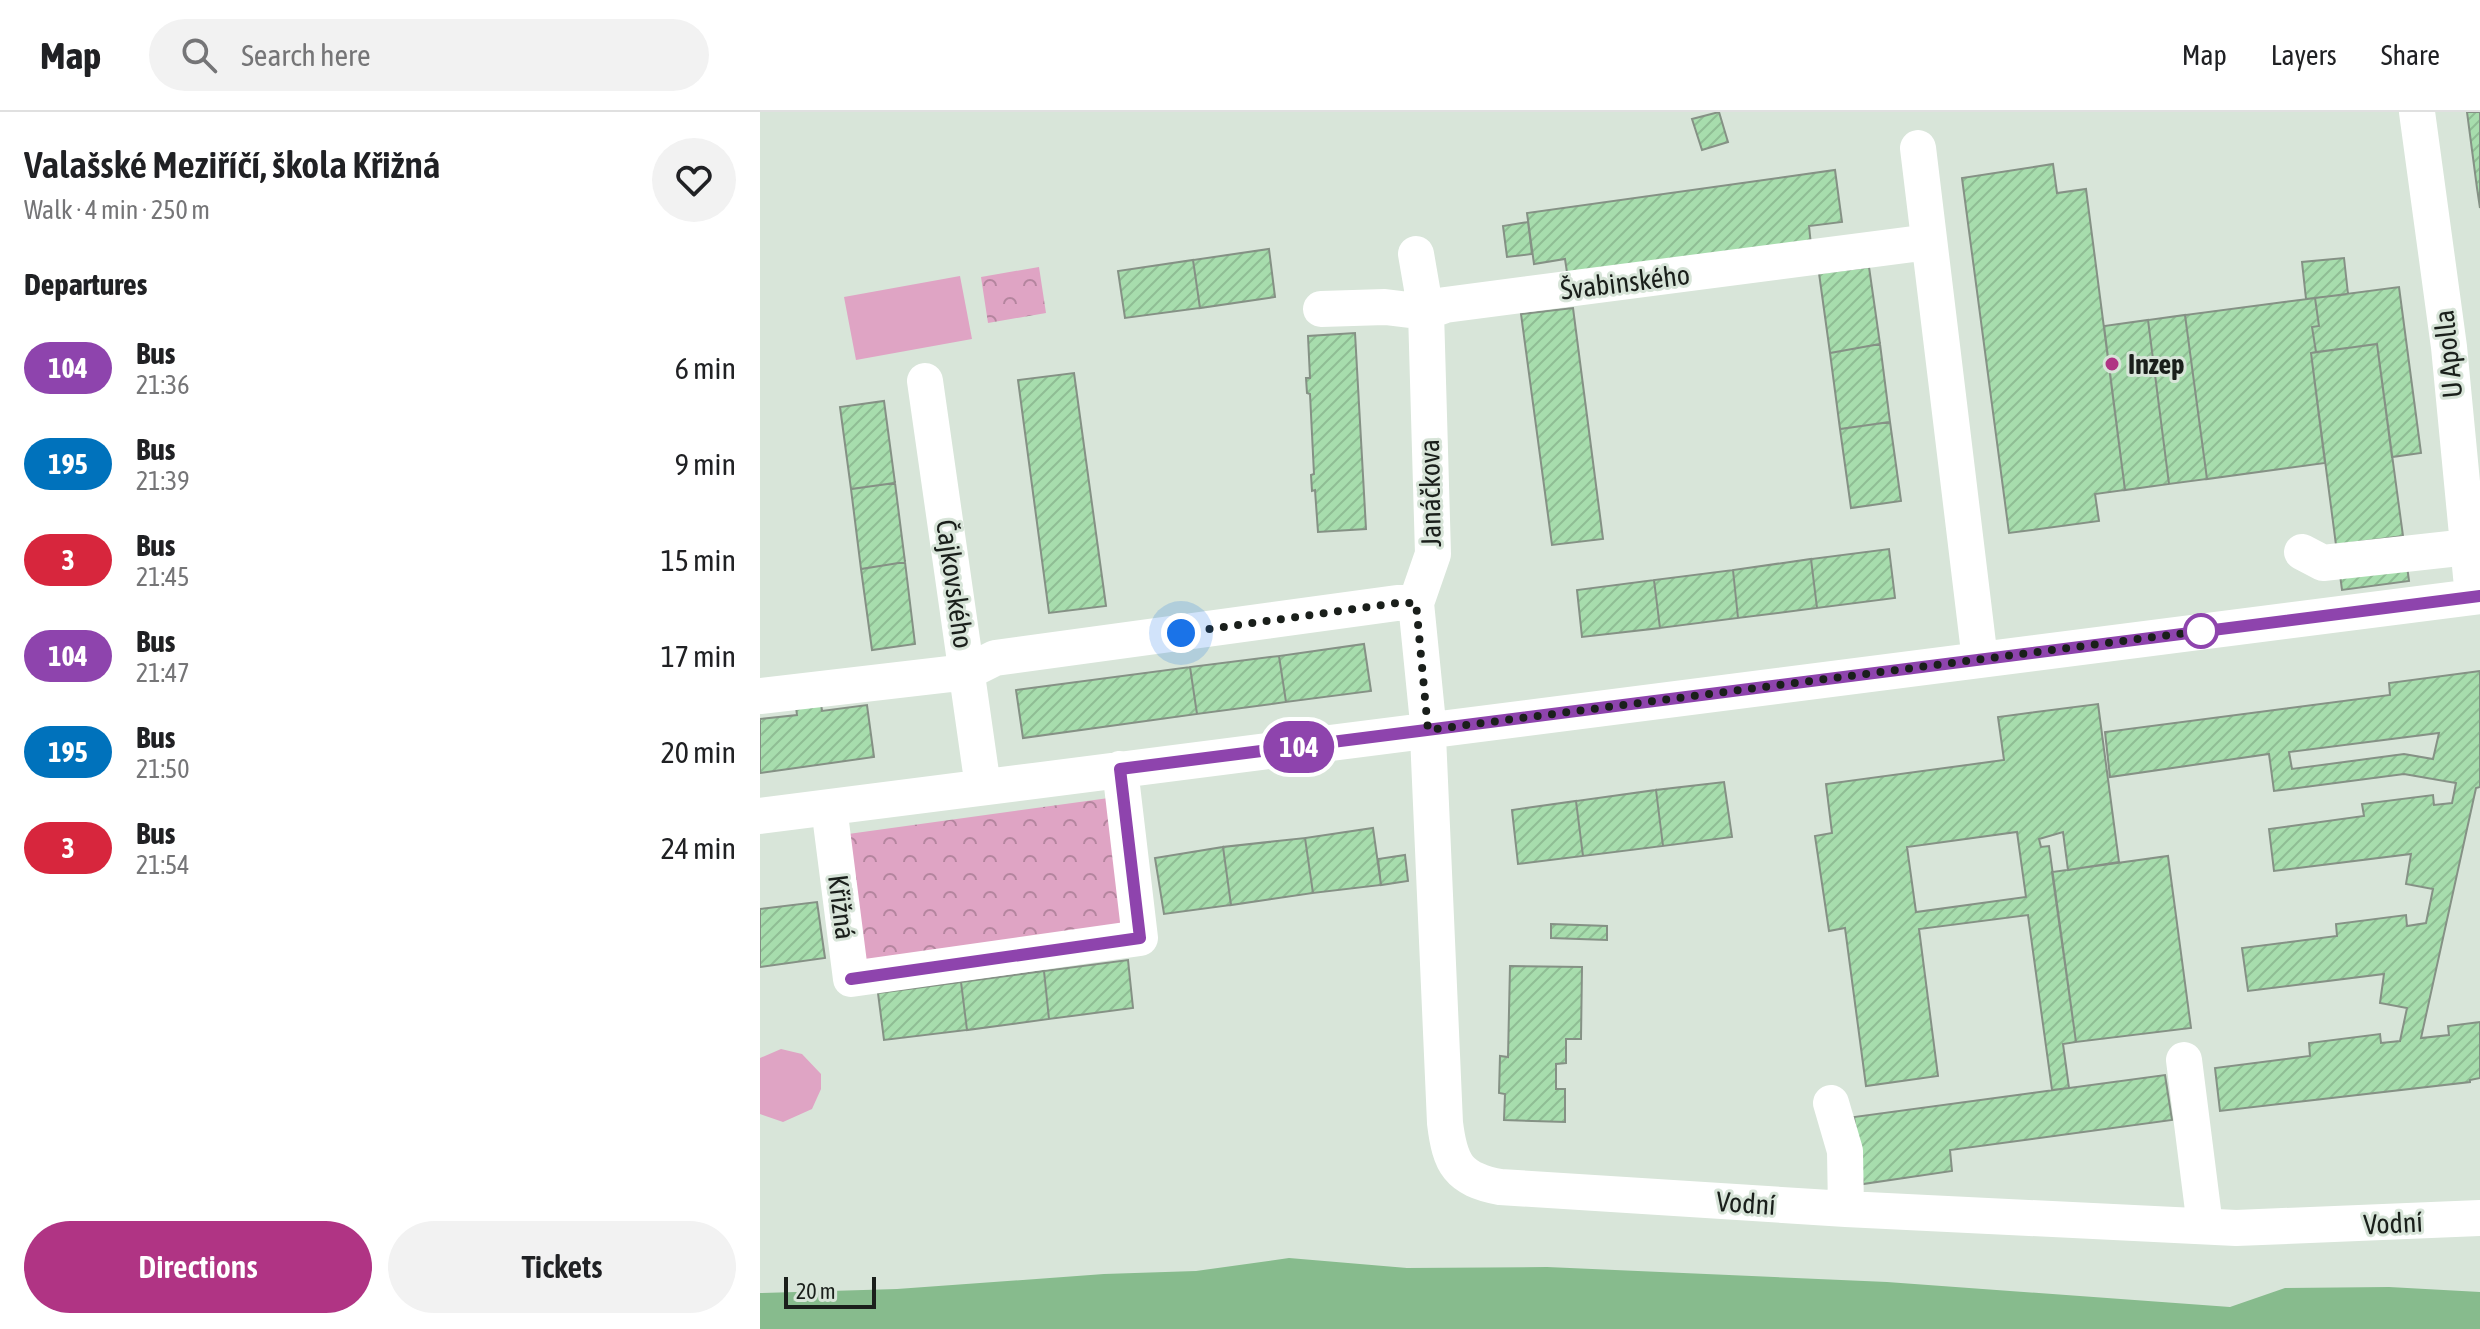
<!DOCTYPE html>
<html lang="en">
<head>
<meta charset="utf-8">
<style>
	body { margin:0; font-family:"Asap Condensed",sans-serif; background:#f2f2f2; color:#202124; height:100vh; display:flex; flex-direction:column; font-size:30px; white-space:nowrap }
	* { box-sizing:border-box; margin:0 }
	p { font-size:26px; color:#757577 }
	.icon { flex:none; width:44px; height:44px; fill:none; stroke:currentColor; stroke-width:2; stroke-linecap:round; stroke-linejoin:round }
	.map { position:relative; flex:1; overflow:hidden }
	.side { display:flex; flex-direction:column; background:#fff; width:760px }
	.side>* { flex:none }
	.badge { padding:0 16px; border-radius:26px; font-size:28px; line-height:52px }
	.scale { position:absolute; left:24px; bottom:20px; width:92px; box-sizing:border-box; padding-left:8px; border:4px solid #1a1f1b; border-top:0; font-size:22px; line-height:28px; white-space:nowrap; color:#1a1f1b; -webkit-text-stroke:6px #d8e5d9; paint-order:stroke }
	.you { position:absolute; width:40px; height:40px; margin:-20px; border:6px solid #fff; border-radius:50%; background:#1a73e8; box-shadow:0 0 0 12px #1a73e833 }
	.map>.badge { position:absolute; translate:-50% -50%; box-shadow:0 0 0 4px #fff }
	h2 { padding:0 24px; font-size:30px; line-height:72px }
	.round { display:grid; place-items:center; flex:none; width:84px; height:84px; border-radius:42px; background:#f2f2f2 }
	.head { display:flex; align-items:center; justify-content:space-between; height:136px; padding:0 24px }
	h1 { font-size:38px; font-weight:600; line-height:60px }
	.button { display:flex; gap:16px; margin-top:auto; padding:16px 24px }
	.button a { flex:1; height:92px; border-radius:48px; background:#b03484; color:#fff; font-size:32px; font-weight:600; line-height:92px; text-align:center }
	.button a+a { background:#f2f2f2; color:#202124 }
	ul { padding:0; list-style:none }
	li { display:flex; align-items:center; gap:24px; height:96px; padding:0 24px }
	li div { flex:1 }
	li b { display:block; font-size:30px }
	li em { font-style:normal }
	li .badge { min-width:88px; font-weight:700; text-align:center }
	header { display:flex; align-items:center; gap:48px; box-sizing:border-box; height:112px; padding:0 40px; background:#fff; border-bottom:2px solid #e0e0e0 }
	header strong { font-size:38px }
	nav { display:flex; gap:44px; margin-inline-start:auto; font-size:28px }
	.search { width:560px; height:72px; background:#f2f2f2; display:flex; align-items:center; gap:20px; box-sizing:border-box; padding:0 28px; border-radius:44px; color:#757577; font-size:30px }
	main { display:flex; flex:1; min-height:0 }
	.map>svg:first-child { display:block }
	.park { fill:url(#park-crowns) }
	.pitch { fill:#dfa4c4 }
	.water { fill:#87bb8d }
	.building { fill:url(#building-hatch); stroke:#859185; stroke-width:2; fill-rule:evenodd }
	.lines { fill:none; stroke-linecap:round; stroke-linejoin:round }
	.minor { stroke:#fff; stroke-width:36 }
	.line-casing { stroke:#fff; stroke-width:18 }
	.line { stroke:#8e44ad; stroke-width:12 }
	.walk { stroke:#1a1f1b; stroke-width:8; stroke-dasharray:0 14.4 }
	.poi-dot { fill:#b03484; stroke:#d8e5d9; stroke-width:3 }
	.stop-dot { fill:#fff; stroke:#8e44ad; stroke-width:4 }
	.labels { text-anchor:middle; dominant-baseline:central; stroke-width:6; stroke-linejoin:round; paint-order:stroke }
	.street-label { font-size:28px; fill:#1a1f1b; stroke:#d8e5d9 }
	.poi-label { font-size:28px; font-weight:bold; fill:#1a1f1b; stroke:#d8e5d9; text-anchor:start }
</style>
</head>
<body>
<header>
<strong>Map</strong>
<div class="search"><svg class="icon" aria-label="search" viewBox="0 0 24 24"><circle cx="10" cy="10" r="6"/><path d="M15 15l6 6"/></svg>Search here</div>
<nav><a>Map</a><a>Layers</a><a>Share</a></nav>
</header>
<main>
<section class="side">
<div class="head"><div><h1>Valašské Meziříčí, škola Křižná</h1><p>Walk · 4 min · 250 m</p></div><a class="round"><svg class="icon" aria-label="heart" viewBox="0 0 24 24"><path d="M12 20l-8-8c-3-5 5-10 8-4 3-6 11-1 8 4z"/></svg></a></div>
<h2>Departures</h2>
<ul>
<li><span class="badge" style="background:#8e44ad;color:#fff">104</span><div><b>Bus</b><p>21:36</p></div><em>6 min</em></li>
<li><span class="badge" style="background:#0072bc;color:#fff">195</span><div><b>Bus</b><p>21:39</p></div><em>9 min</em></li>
<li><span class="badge" style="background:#d7263d;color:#fff">3</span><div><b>Bus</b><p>21:45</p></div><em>15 min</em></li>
<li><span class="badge" style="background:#8e44ad;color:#fff">104</span><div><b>Bus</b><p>21:47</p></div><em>17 min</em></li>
<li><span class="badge" style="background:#0072bc;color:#fff">195</span><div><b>Bus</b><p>21:50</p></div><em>20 min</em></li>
<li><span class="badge" style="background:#d7263d;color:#fff">3</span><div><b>Bus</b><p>21:54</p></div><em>24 min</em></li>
</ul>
<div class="button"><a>Directions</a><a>Tickets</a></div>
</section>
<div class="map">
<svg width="1720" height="1217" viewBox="0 0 1720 1217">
	<defs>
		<pattern id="park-crowns" width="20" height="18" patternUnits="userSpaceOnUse" patternTransform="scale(2)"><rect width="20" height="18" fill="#dfa4c4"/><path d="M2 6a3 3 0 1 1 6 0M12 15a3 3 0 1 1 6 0" fill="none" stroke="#b4859e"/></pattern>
		<pattern id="building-hatch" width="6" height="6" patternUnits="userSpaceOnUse" patternTransform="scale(2)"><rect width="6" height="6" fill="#a7ddad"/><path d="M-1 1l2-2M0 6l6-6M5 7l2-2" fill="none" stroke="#8fbd94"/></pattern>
	</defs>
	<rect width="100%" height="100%" fill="#d8e5d9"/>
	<path class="park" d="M279 155 286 201 228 211 221 165Z
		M356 685 372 820 99 858 81 723Z"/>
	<path class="pitch" d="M200 164 212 227 96 248 84 185Z
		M21 937 42 942 61 962V977L52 997 23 1010 0 1002V946Z"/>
	<path class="water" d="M529 1146 647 1156 787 1155 1127 1170 1470 1195 1525 1176 1629 1175 1720 1180V1217H0V1181L137 1177 344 1162 436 1159Z"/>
	<path class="building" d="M959 0 968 30 942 38 932 7Z
		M1707 0H1720V96L1717 76Z
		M1293 52 1297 81 1326 77 1365 378 1335 382 1339 409 1249 421 1202 66Z
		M1075 58 1082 110 1049 114 1051 133 808 167 805 147 774 152 767 101Z
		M768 110 772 142 747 145 743 114Z
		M509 137 515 185 440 196 433 148Z
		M1584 146 1588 182 1546 187 1542 150Z
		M433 148 440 196 365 206 358 159Z
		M1109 155 1120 232 1070 241 1059 161Z
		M1639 175 1661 341 1632 345 1617 232 1556 240 1552 215 1559 214 1555 186Z
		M1555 186 1559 214 1552 215 1556 240 1551 241 1565 351 1447 367 1425 203Z
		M813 196 843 427 792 433 761 202Z
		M1425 203 1447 367 1409 372 1388 208Z
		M1388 208 1409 372 1365 378 1344 214Z
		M595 221 606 417 558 420 555 378 552 379 551 363 554 362 550 282 547 281 546 266H550L548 224Z
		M1120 232 1130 310 1080 317 1070 241Z
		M1617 232 1643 424 1576 433 1551 241Z
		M314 261 346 494 289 501 258 268Z
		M124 289 135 371 91 377 80 295Z
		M1130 310 1141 389 1091 396 1080 317Z
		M135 371 145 450 101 457 91 377Z
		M1643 424 1649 469 1582 478 1576 433Z
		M1129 437 1135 486 1057 496 1051 447Z
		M1051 447 1057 496 978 506 973 458Z
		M145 450 155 532 112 538 101 457Z
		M973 458 978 506 900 516 894 468Z
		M894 468 900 516 822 525 817 478Z
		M604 532 611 579 526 590 519 544Z
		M519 544 526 590 437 602 430 555Z
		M430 555 437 602 263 626 256 578Z
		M1720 559V675L1716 676 1661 926 1689 923 1688 914 1720 910V966L1710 968V970L1460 999 1455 956 1550 944 1549 931 1620 922 1621 931 1640 929 1647 896 1620 891 1624 862 1488 879 1482 836 1577 824 1576 812 1646 803 1647 814 1666 811 1673 777 1646 772 1651 742 1514 759 1509 717 1604 704 1602 692 1673 683 1674 693 1692 691 1696 671 1644 662 1514 679 1509 642 1350 665 1345 620 1630 583 1629 571ZM1679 621 1673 647 1644 642 1532 657 1529 640Z
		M61 592 62 599 107 593 114 645 0 661V607L37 603 36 595Z
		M1338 592 1359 750 1308 758 1303 720 1279 727 1281 735 1289 734 1316 930 1303 932 1309 976 1292 978 1268 803 1159 817 1178 964 1106 974 1085 816 1069 819 1055 724 1072 721 1066 672 1244 648 1238 605ZM1257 720 1266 785 1156 800 1147 735Z
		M964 670 972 725 903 734 896 678Z
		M896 678 903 734 823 744 816 689Z
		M816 689 823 744 758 752 752 698Z
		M613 716 621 773 553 781 545 726Z
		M545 726 553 781 471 793 463 735Z
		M463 735 471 793 404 802 395 746Z
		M645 743 648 769 621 773 618 747Z
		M1408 744 1431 916 1316 930 1292 760Z
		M57 790 65 846 0 855V797Z
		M791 812 847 814V828L791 826Z
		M368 848 373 896 289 907 284 859Z
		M750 854 822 855 821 927H806V951L796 952V977H805V1010L744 1008 745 982 739 981 740 944 748 945Z
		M284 859 289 907 207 918 201 870Z
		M201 870 207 918 124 928 118 881Z
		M1405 963 1412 1008 1190 1038 1192 1059 1103 1072 1094 1005Z"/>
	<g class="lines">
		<path class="minor" d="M1657 0 1689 235 1713 485
			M1158 36 1220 548
			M656 142 666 200 673 442 656 491 667 601 685 1011C690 1052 698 1067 740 1075L1086 1097 1476 1116 1720 1106
			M561 197 625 195 666 200 685 193 1169 130
			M165 269 223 675
			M1542 440 1563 451 1708 435
			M0 584 207 560 235 546 637 491H656
			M69 695 91 867 380 826 360 657
			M0 704 1720 484
			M1424 948 1445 1114
			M1071 991 1085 1039 1086 1097"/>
	</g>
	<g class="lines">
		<g class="line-casing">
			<path id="line" d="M91 867 380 826 360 657 1720 484"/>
		</g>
		<use href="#line" class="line"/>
		<path class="walk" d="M421 521 637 491H656L668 618 1441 519"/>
	</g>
	<circle class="poi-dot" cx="1352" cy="252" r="8"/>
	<circle class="stop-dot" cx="1441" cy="519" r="16"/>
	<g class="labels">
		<g class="street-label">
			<text transform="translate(865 170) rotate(-7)">Švabinského</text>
			<text transform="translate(1688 242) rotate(-96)">U Apolla</text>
			<text transform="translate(670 381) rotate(-91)">Janáčkova</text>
			<text transform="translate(195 472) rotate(82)">Čajkovského</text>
			<text transform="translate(82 795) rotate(83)">Křižná</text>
			<text transform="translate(986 1091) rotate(4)">Vodní</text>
			<text transform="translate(1633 1111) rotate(-3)">Vodní</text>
		</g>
		<g class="poi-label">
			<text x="1368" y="252">Inzep</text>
		</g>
	</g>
</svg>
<div class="scale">20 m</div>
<div class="you" style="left:421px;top:521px"></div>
<b class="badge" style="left:539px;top:635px;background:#8e44ad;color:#fff">104</b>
</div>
</main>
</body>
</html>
